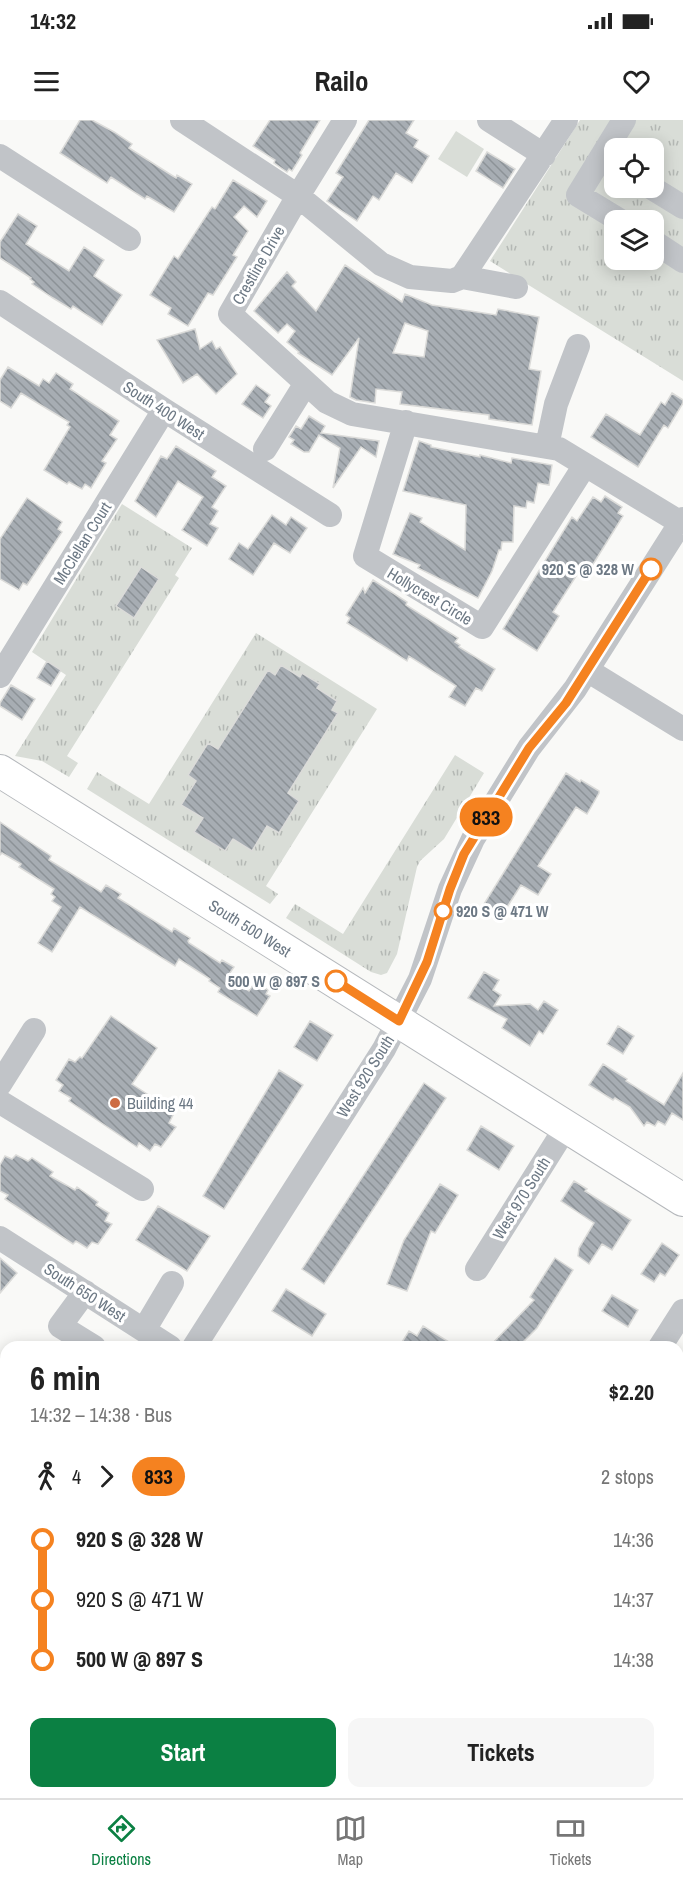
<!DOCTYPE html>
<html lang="en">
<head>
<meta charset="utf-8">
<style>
	body { margin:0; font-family:"Archivo Narrow",sans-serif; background:#f6f6f6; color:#222; height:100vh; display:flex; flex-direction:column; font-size:22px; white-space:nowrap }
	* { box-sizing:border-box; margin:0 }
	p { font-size:20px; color:#767676 }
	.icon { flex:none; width:33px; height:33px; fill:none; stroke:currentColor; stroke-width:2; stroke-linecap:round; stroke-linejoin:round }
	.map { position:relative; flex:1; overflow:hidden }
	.panel { position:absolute; left:0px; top:1221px; width:684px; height:458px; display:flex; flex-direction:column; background:#fff; border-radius:18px 18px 0 0; box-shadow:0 3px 15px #0003 }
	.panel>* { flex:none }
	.badge { padding:0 12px; border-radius:20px; font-size:21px; line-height:39px }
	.controls { position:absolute; left:604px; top:18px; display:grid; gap:12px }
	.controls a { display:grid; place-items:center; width:60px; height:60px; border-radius:12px; background:#fff; box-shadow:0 3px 15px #0003; font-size:30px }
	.map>.badge { position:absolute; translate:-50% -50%; box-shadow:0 0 0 3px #fff }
	.legs { display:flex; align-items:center; gap:9px; height:66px; padding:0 30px; font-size:20px }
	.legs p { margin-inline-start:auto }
	.headline { display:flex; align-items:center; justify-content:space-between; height:102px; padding:0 30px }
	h1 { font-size:33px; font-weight:800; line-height:45px }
	.button { display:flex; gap:12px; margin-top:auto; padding:12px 30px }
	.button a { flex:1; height:69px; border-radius:12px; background:#0b8043; color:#fff; font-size:24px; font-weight:800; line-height:69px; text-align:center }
	.button a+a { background:#f6f6f6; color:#222 }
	ul { padding:0 30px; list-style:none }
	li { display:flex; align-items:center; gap:21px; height:60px; font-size:22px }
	li i { display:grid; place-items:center; width:9px; height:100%; margin:0 8px; background:currentColor }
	li i::after { content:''; width:15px; height:15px; margin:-8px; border:4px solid; border-radius:50%; background:#fff }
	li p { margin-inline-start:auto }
	li:first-child i { background:linear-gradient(#0000 50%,currentColor 0) }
	li:last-child i { background:linear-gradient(currentColor 50%,#0000 0) }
	.status { display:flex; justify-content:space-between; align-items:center; height:42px; padding:0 30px; background:#fff; direction:ltr }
	.status svg { height:16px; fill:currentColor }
	header { display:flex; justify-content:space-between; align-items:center; height:78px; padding:0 30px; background:#fff; font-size:27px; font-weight:800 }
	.tab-bar { display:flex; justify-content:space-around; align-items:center; height:84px; border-top:2px solid #e0e0e0; background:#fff; font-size:16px; color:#767676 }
	.tab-bar a { display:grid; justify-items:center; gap:3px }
	.tab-bar .selected { color:#0b8043 }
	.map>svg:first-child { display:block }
	.grass { fill:url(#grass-tufts); fill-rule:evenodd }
	.forest { fill:url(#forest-firs) }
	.park { fill:#d9ddd7 }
	.building { fill:url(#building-back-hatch); stroke:#dbdbd9; stroke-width:1.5; fill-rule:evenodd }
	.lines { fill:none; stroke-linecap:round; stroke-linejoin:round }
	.major-casing { stroke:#b5b8bc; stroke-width:34 }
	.highway-casing { stroke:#b3b6b9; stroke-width:36 }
	.minor { stroke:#c1c4c8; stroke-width:24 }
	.major { stroke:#fff; stroke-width:32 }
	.highway { stroke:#fff; stroke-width:33 }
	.line-1-casing { stroke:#fff; stroke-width:14 }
	.line-1 { stroke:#f58220; stroke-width:9 }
	.stop-1-dot { fill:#fff; stroke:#f58220; stroke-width:3 }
	.poi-dot { fill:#cd6c43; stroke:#fff; stroke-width:2 }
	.labels { text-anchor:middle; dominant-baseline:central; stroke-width:6; stroke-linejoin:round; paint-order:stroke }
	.street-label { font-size:16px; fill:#6c7884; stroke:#fff }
	.stop-label { font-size:16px; font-weight:bold; fill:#6c7884; stroke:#fff; text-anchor:end }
	.poi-label { font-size:16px; fill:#6c7884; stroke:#fff; text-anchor:start }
</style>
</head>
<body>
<div class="status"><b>14:32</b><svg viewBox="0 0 49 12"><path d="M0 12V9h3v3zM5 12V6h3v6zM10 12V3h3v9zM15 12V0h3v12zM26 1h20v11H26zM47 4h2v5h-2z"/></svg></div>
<header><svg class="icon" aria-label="menu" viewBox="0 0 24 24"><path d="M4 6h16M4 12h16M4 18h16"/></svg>Railo<svg class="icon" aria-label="heart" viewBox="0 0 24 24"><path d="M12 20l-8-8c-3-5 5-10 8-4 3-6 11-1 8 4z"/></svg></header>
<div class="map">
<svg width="683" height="1678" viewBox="0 0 683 1678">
	<defs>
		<pattern id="grass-tufts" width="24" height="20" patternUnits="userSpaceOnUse" patternTransform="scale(1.5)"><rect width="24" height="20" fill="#d9ddd7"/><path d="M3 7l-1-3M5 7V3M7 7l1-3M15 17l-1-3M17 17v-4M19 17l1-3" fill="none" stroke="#b4b8b4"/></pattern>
		<pattern id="forest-firs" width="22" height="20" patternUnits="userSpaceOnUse" patternTransform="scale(1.5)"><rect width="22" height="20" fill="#d9ddd7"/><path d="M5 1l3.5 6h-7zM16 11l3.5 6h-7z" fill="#b4b8b4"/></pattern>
		<pattern id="building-back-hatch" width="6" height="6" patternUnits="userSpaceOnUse" patternTransform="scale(1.5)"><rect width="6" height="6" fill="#a7adb3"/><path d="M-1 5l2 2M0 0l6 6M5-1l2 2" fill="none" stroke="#8c9297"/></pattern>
	</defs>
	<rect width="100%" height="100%" fill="#f9f9f7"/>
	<path class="grass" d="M580 0H683V261L490 141ZM615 28H654V68H615ZM615 100H654V140H615Z
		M122 384 192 428 175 455 179 458 67 636 78 643 69 657 42 641 15 636 66 555 32 532Z
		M256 513 377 589 266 766 278 774 270 784 87 669 97 652 149 684Z
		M455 635 484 653 444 719 420 741 417 747 397 834 387 853 381 855 371 852 286 798 295 784 343 814Z
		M683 1656V1678H580L606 1673 678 1672V1657Z"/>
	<path class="forest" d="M683 1312V1431L678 1427V1322Z"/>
	<path class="park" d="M456 11 484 29 467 57 438 39Z"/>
	<path class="building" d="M80 0H92L114 12 132 24 129 28 176 58 177 55 192 64 174 92 147 76 145 79 111 57 107 63 60 33Z
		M270 0H320L300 33 302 35 292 51 289 49 287 52 274 43 275 40 253 26Z
		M369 0H414L406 13 418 20 414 27 429 36 412 63 396 53 379 80 373 76 357 101 327 81 343 57 336 53Z
		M487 32 515 49 503 68 476 51Z
		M233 60 267 81 257 97 244 86 234 97 248 111 233 135 237 137 213 175 208 173 188 206 168 194 171 188 150 175 174 136 178 139 212 87 215 89Z
		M18 94 37 106 26 124 69 151 84 127 104 140 94 156 122 175 102 205 73 186 71 189 53 178 32 164 34 162 30 159 31 158 0 138V122Z
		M345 145 402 182 405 174 432 185 496 195 498 189 539 197 529 249 541 251 532 305 489 299V295L400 284 402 272 376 269 375 283 356 280 350 277 359 218 332 255 298 233 299 232 287 222 295 211 287 204 278 213 254 191 287 152 296 162 292 166 316 191ZM405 203 428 211 424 237 393 233Z
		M195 209 200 229 212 221 216 229 220 227 237 254 216 274 197 254 183 263 157 220Z
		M8 247 39 266 43 259 49 263 56 253 73 264 70 269 119 301 110 315 117 319 102 341 106 343 91 368 85 364 82 369 69 362 67 364 44 350 70 307 67 305 69 302 21 273 11 288 0 281V260Z
		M256 265 270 275 265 282 271 286 263 298 242 284Z
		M672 273 683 280V283L668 308 664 305 638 347 591 317 606 294 640 315 661 282 665 285Z
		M309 296 325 306 321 313 379 321 376 337 361 327 333 368 340 328 319 315 309 332H304L291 324 294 320 289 317 296 306 301 309Z
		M419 321 431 325V327L480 337V335L511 343 512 338 552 345 549 365 538 363 534 383 527 381 526 388 514 386 513 422H502L501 430H499L492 451 478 478 418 448 420 445 393 434 410 393 422 398 420 402 465 430 466 385 403 371Z
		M176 326 216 351 212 357 226 366 212 387 218 391 210 404 218 408 207 426 182 410 203 377 178 361 156 397 135 381 161 336 167 339Z
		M605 376 622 387 618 393 623 396 587 454 580 450 553 492 559 496 537 531 503 509 572 397 577 401 593 377 601 382Z
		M27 378 62 402 58 409 62 412 27 465 23 463 19 470 0 459V419Z
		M272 395 286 405 291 397 307 408 290 433 274 423 253 455 229 439 239 423 248 429Z
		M141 447 159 459 134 498 116 486Z
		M373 460 407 482 406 485 458 518 455 522 460 525 459 527 495 549 482 571 476 568 465 586 449 577 456 566 409 536 407 541 347 503 350 498 346 495 363 468 365 473Z
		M47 541 61 550 51 566 37 558Z
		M281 545 300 557 302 553 320 564 317 568 337 581 332 590 338 593 288 673 299 681 279 713 267 706 252 731 233 719 225 731 194 712 203 698 181 685 196 661 188 655 208 623 218 629 268 550 275 555Z
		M11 565 35 579 22 600 0 586V583Z
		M566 653 580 662 581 660 599 671V673L587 694 576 687 538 746 551 754 538 775 521 765 502 795 484 784Z
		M0 702 51 736 49 740 101 772 106 765 121 774 118 778 172 812 174 808 190 818 188 821 189 823 220 843 222 840 234 847 227 857 249 871 255 862 268 870 266 874 270 876 257 896 218 872 220 868 209 861 210 859 179 839 175 846 80 787 52 832 38 823 61 787 52 781 55 777 51 774 54 769 19 747 21 744 2 733 0 735Z
		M484 852 499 860 493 870 501 875 494 886 530 884 538 890 544 881 558 890 543 914 539 911 530 926 502 908 507 899 468 878Z
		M111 896 157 928 132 964 162 984 159 988 173 995 169 1003 176 1007 161 1027 155 1024 150 1031 139 1023 137 1027 69 981 71 978 59 971 63 965 56 960 69 939 75 942 80 937 82 938Z
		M310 901 333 915 317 941 294 927Z
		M618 906 634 916 623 934 607 924Z
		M603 944 627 959 626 961 664 985 683 953V1000L672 993 665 1005 658 1001 655 1006 647 1002 644 1006 630 987 615 978 613 980 589 965Z
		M279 950 303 965 224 1089 203 1076Z
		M424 963 446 978 324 1164 302 1149Z
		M481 1006 514 1026 499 1050 467 1030Z
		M16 1035 28 1041 32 1038 53 1052 50 1056 75 1070 77 1067 98 1082 96 1085 109 1093 105 1101 112 1104 98 1124 92 1122 87 1128 76 1121 73 1124 5 1079 8 1075 0 1071V1045L5 1036 12 1039Z
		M574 1061 587 1069 585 1071 631 1100 612 1130 602 1124 589 1144 578 1136 579 1128 594 1103 561 1081Z
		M440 1064 458 1075 435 1113 431 1111 407 1171 387 1164 404 1120Z
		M158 1086 210 1116 187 1151 136 1120Z
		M662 1123 679 1135 665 1156 660 1153 654 1162 641 1154Z
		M0 1138 17 1153 0 1173Z
		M555 1138 573 1150 537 1208 518 1227H489L534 1180 530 1177Z
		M286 1169 326 1194 312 1216 272 1191Z
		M612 1175 638 1190 628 1207 602 1191Z
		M423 1206 457 1227H410L402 1222 409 1211 417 1216Z"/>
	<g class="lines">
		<g class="major-casing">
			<path id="major" d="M0 651 683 1080"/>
		</g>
		<g class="highway-casing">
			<path id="highway" d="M678 1549 683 1548
				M678 1610 683 1609
				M102 1678 130 1672
				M355 1678 381 1672"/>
		</g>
		<path class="minor" d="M182 0 298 76 381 144 410 157 452 161 462 157 566 0
			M345 0 298 76 230 194 327 282 352 294 559 329 681 403
			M489 0 544 35
			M0 36 129 119
			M652 68 683 87
			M619 100 578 75 624 0
			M654 122 683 141
			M462 157 516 167
			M0 182 164 290 330 395
			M406 302 365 436 482 507 585 345
			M547 326 556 284 578 226
			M265 329 306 263
			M587 550 683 609
			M0 556 164 290
			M0 964 34 910
			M0 982 142 1069
			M0 1118 170 1227
			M477 1149 566 1007
			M85 1172 60 1206 94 1227
			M144 1210 172 1163
			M194 1227 384 929 420 859 450 769 473 719 529 628 575 569 683 399
			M660 1227 683 1191
			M0 1610 6 1609
			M218 1672 219 1678"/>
		<use href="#major" class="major"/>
		<use href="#highway" class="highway"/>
	</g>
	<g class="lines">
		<g class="line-1-casing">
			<path id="line-1" d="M336 861 399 901 427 842 450 769 464 734 529 628 566 583 651 449"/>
		</g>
		<use href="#line-1" class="line-1"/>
	</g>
	<g class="stop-1-dot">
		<circle cx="651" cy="449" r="10"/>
		<circle cx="443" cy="791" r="8"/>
		<circle cx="336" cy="861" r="10"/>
	</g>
	<circle class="poi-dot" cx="115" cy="983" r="6"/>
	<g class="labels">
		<g class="street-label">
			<text transform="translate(258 145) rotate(-60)">Crestline Drive</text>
			<text transform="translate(164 290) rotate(33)">South 400 West</text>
			<text transform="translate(82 423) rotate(-58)">McClellan Court</text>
			<text transform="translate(430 476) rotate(31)">Hollycrest Circle</text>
			<text transform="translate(250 808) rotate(32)">South 500 West</text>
			<text transform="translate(365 956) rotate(-58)">West 920 South</text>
			<text transform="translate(521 1078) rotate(-58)">West 970 South</text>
			<text transform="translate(85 1172) rotate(33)">South 650 West</text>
		</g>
		<g class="stop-label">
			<text x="634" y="449">920 S @ 328 W</text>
			<text x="456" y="791" text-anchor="start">920 S @ 471 W</text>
			<text x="320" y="861">500 W @ 897 S</text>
		</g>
		<g class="poi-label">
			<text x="127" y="983">Building 44</text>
		</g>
	</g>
</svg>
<div class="controls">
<a><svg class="icon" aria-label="locate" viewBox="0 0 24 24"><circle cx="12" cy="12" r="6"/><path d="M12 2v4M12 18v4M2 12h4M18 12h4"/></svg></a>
<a><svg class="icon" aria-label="layers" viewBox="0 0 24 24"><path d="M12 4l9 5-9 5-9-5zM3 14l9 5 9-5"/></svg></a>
</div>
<b class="badge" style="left:486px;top:697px;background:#f58220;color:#111">833</b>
<section class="panel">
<div class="headline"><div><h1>6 min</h1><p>14:32 – 14:38 · Bus</p></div><b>$2.20</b></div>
<div class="legs"><svg class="icon" aria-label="walk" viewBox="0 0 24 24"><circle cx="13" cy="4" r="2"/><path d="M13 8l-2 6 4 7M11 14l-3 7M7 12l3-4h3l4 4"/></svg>4<svg class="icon" aria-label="forward" viewBox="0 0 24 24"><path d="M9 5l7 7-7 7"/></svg><b class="badge" style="background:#f58220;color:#111">833</b><p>2 stops</p></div>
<ul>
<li><i style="color:#f58220"></i><b>920 S @ 328 W</b><p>14:36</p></li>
<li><i style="color:#f58220"></i><span>920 S @ 471 W</span><p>14:37</p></li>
<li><i style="color:#f58220"></i><b>500 W @ 897 S</b><p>14:38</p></li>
</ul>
<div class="button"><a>Start</a><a>Tickets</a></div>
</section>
</div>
<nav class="tab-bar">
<a class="selected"><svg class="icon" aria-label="directions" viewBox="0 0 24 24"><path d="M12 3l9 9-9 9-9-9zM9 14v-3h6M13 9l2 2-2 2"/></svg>Directions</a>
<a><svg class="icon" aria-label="map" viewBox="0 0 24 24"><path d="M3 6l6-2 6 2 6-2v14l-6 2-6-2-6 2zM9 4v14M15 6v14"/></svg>Map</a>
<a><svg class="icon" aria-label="tickets" viewBox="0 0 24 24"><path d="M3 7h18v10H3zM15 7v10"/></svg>Tickets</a>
</nav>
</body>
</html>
